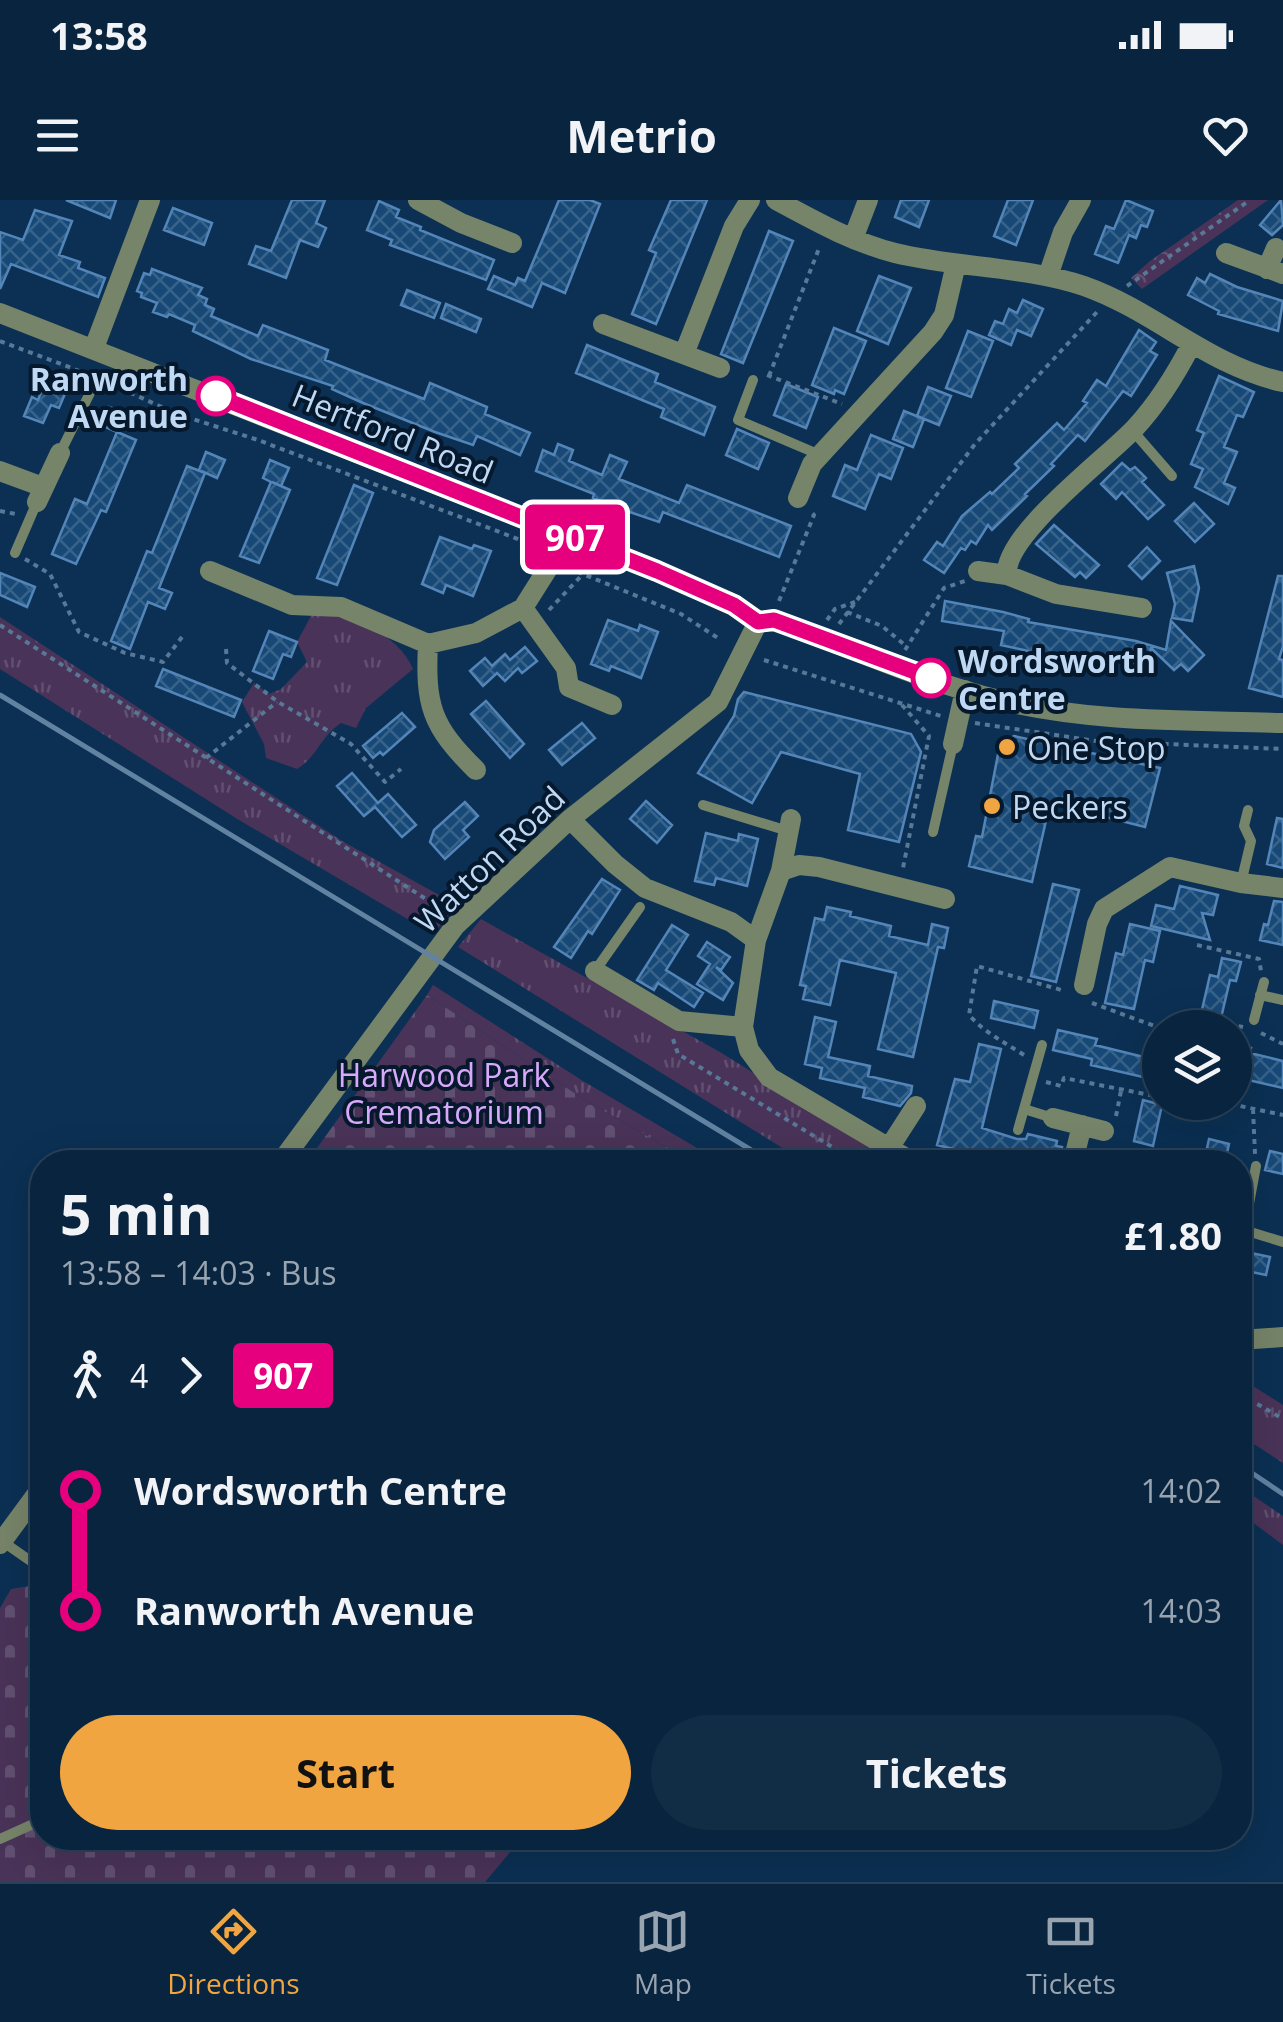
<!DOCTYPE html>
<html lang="en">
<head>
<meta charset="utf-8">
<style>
	body { margin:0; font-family:"Open Sans",sans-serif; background:#112c45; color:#f1f3f6; height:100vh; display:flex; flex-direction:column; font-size:38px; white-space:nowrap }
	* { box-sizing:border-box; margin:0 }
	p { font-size:32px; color:#98a4b0 }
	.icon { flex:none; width:55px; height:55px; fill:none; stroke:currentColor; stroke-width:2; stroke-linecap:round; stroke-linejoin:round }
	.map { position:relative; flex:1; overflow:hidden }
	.sheet { position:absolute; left:30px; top:950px; width:1222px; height:700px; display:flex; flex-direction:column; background:#08243e; border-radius:40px; box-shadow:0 10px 40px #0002,0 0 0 2px #294158 }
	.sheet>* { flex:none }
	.badge { padding:0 20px; border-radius:8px; font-size:35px; line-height:65px }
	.fabs { position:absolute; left:1142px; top:810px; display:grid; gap:20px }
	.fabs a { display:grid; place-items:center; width:110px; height:110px; border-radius:50%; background:#08243e; box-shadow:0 10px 40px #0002,0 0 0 2px #294158; font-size:50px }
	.map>.badge { position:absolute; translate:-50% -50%; box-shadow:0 0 0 5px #fff }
	.legs { display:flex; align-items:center; gap:15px; height:110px; padding:0 30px; font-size:32px }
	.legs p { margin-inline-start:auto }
	.summary { display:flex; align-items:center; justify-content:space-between; height:170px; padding:0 30px }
	h1 { font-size:55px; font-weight:700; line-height:75px }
	.cta { display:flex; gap:20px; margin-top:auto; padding:20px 30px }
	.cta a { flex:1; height:115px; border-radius:60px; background:#f1a540; color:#111; font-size:40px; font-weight:700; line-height:115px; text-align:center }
	.cta a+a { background:#112c45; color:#f1f3f6 }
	ul { padding:0 30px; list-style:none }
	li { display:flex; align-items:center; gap:35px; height:120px; font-size:38px }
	li i { display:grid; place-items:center; width:15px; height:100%; margin:0 12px; background:currentColor }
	li i::after { content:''; width:25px; height:25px; margin:-12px; border:8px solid; border-radius:50%; background:#08243e }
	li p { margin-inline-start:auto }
	li:first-child i { background:linear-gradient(#0000 50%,currentColor 0) }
	li:last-child i { background:linear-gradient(currentColor 50%,#0000 0) }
	.status { display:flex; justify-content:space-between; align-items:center; height:70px; padding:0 50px; background:#08243e; direction:ltr }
	.status svg { height:28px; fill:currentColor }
	header { display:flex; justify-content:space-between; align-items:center; height:130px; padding:0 30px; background:#08243e; font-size:45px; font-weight:700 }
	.tabs { display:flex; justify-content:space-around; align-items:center; height:140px; border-top:2px solid #294158; background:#08243e; font-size:28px; color:#98a4b0 }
	.tabs a { display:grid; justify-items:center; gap:5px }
	.tabs .current { color:#f1a540 }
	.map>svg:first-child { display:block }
	.grass { fill:url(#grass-tufts) }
	.forest { fill:url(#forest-crowns) }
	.cemetery { fill:url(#cemetery-stones) }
	.building { fill:url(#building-cross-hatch); stroke:#5485b8; stroke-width:2.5 }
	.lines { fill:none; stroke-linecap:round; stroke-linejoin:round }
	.path { stroke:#577897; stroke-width:4; stroke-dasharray:5 5; stroke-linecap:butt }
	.lane { stroke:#768469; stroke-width:10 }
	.street { stroke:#768469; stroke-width:20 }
	.rail { stroke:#6282a1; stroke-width:5 }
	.line-1-casing { stroke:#fff; stroke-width:22 }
	.line-1 { stroke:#e6007e; stroke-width:15 }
	.stop-1-dot { fill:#fff; stroke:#e6007e; stroke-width:5 }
	.poi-dot { fill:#f1a540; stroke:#05182c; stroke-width:4 }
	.labels { text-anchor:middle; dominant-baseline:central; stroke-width:8; stroke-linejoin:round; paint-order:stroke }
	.stop-label { font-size:32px; font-weight:bold; fill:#bfd9f4; stroke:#05182c; text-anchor:end }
	.street-label { font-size:32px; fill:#bfd9f4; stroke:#05182c }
	.poi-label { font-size:32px; fill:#bfd9f4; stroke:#05182c; text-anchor:start }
	.park-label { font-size:32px; fill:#d8a9fb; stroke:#05182c }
</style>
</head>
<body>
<div class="status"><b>13:58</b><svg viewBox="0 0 49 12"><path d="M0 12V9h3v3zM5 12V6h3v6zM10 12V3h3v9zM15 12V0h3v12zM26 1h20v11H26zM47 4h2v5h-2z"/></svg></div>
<header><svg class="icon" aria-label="menu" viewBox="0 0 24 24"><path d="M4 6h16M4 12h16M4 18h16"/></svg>Metrio<svg class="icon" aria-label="heart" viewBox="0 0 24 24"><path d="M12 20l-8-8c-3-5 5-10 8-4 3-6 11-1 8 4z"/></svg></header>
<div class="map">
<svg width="1283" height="1682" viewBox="0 0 1283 1682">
	<defs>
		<pattern id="grass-tufts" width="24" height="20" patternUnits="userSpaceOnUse" patternTransform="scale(2.5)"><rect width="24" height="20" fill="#493358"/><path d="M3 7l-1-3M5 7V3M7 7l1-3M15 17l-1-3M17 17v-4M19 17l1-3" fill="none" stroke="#615071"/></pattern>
		<pattern id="forest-crowns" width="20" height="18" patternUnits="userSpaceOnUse" patternTransform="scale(2.5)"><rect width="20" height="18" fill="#493358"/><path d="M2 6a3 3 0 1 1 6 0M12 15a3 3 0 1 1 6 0" fill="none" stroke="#615071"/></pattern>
		<pattern id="cemetery-stones" width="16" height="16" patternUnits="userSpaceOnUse" patternTransform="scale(2.5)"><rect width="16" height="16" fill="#493358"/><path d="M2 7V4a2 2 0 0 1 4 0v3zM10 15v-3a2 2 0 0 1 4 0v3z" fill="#615071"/></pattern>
		<pattern id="building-cross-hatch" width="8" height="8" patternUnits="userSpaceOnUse" patternTransform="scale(2.5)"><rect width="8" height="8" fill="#174876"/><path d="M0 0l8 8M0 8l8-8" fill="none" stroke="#37628a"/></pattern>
	</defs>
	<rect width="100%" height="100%" fill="#0b3053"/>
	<path class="grass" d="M312 414C350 414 398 433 413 469L366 508 356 528 341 523C319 538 318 556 297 569L266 558 264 544 242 502 254 483 269 494 281 489 307 462 297 442Z
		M0 417 342 641 457 705 433 734 239 620 0 469Z
		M481 719 720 852 896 962H805L458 747Z
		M433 785 583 881 721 962H692L585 900 427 795Z
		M1240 1178 1283 1205V1263L1240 1235Z
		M1240 1287 1283 1316V1345L1240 1313Z"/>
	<path class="forest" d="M1238 0H1268L1142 89 1131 78 1150 61Z"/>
	<path class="cemetery" d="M427 795 585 900 692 962H307Z
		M42 1384V1638H522L485 1682H0V1408L11 1389Z"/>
	<path class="building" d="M66 0H116L110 18Z
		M292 0H325L316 23 326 28 318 47 300 40 286 78 249 64 256 46 271 51Z
		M559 0H590L600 4 565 93 542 83 532 107 488 89 494 76 515 85 518 78 525 81Z
		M671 0H707L656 124 632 114 656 53 649 50Z
		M901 0H929L919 27 895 17Z
		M1008 0H1033L1016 45 994 36Z
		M1126 0 1153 11 1147 27 1141 25 1136 38 1129 35 1118 63 1095 54 1106 26 1114 29Z
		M1281 0 1283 25 1272 35 1260 25Z
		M379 1 399 10 396 17 421 27 420 30 494 60 486 80 390 45 392 40 367 30Z
		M173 8 212 23 204 45 164 30Z
		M35 10 72 21 59 55 80 62 78 68 105 78 98 97 11 64 0 89V32L23 40Z
		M769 31 793 41 743 163 721 154Z
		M152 69 202 88 198 95 207 99 205 105 214 109 211 116 258 136 263 125 328 150 325 160 424 199 430 183 487 207 485 214 530 233 520 255 477 236 473 245 435 232 363 203 332 189 333 186 251 159 193 131 195 125 169 114 167 117 153 112 157 103 141 97 142 93 137 91 144 73 150 75Z
		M1210 74 1237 87 1283 101 1278 131 1218 114 1219 111 1188 95 1197 78 1205 83Z
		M879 76 911 88 888 144 857 131Z
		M407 90 440 103 434 118 401 105Z
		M1023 100 1043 109 1031 136 1017 130 1011 145 989 135 995 121 1003 124 1009 109 1017 113Z
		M446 104 481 119 476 132 441 118Z
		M834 128 866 141 844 194 835 190 834 194 812 185Z
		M1139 130 1156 142 1150 151 1157 155 1131 196 1123 191 1085 241 1078 235 1051 264 1054 266 1025 294 1027 296 992 330 988 325 976 344 971 341 965 350 961 348 944 373 924 360 937 342 943 346 962 316 990 292 992 294 1019 268 1015 264 1057 223 1064 230 1087 203 1083 201 1097 180 1106 186Z
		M968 131 993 141 971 197 946 188Z
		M587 145 658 174 655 182 715 207 704 235 661 217 664 209 576 173Z
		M1219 176 1254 192 1243 217 1237 215 1224 247 1237 252 1224 283 1235 288 1228 304 1195 287 1203 269 1191 264 1204 233 1197 230Z
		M46 180 67 189 59 208 51 205 43 223 24 216 32 197 38 200Z
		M786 184 818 197 806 228 774 215Z
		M928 187 951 196 939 225 917 216Z
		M109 207 125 213 117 232 136 240 106 312 101 310 76 364 52 354 75 299 87 304 117 232 101 225Z
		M904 211 924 219 913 247 893 239Z
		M737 229 769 243 758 269 726 255Z
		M871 235 903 248 891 279 879 274 865 309 833 296 845 265 857 270Z
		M558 244 573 250 569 261 602 275 610 255 627 262 619 279 679 303 687 285 791 326 779 357 663 312 659 322 609 305 593 298 594 294 536 271 543 250 554 255Z
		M206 252 225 260 217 278 199 270Z
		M270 260 289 268 281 286 272 282 290 290 259 363 240 356 271 282 263 278Z
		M1122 263 1130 270 1135 267 1146 278 1142 282 1164 305 1148 319 1122 292 1116 299 1101 284Z
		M187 266 205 273 159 388 172 393 165 409 148 402 130 449 111 441 147 351 152 353Z
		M354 285 373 293 337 385 317 378Z
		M1194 303 1214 324 1195 342 1175 321Z
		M1054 325 1099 365 1086 378 1080 372 1075 377 1036 344Z
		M440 337 472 349 474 345 491 351 473 396 446 385 443 393 422 384Z
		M1147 347 1160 361 1142 379 1129 366Z
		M1194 366 1199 388 1192 421 1172 418 1175 404 1167 373Z
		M0 373 35 387 27 407 0 395Z
		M1278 376H1283V446L1279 459 1283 460V497L1249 488Z
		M945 401 1003 412 1029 419 1028 422 1136 441 1166 450 1171 421 1204 455 1188 471 1181 464 1174 470 1151 448 1147 466 1088 453 1085 469 1058 463 1027 455 1028 451 1001 445 1004 431 942 421Z
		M608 420 638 431 640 425 658 432 641 478 611 466 609 471 591 464Z
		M269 431 297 442 291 457 283 454 273 479 253 471Z
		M525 447 537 461 522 473 518 468 505 481 497 473 483 486 470 471 485 458 492 466 505 454 510 460Z
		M163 469 241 500 234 517 156 486Z
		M744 492 911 534 921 552 899 642 848 630 860 574 781 552 752 603 698 573 734 516 738 499Z
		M486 501 524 544 510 558 471 514Z
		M402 513 415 527 383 555 380 552 373 558 363 546Z
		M582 523 595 538 562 565 549 550Z
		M1014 536 1160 568 1145 627 1050 603 1032 682 969 666 976 636 982 637 1000 544Z
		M352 573 378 603 388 594 416 625 402 637 375 607 364 616 337 586Z
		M646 601 672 625 657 643 630 619Z
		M465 602 478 616 463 630 469 637 445 659 430 642 434 630Z
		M1277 618 1283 619V668L1267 664Z
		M706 633 738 641 739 634 758 639 747 686 716 678 714 685 695 681Z
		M602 679 620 690 592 734 588 731 571 758 554 747Z
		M1053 684 1079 690 1056 782 1031 776Z
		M1180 686 1218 695 1213 715 1202 713 1210 740 1151 726 1156 705 1174 709Z
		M1274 701 1283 702V745L1260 740 1264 724 1268 725Z
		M827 707 851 712 850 716 891 726 889 736 928 745 932 724 948 728 944 748 938 747 913 857 878 849 896 773 840 760 830 805 803 799 806 786 800 785 815 718 824 720Z
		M1130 724 1160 731 1153 762 1145 760 1134 809 1105 803 1116 753 1123 755Z
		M672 725 688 735 666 770 703 793 694 807 658 783 654 790 637 780Z
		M707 742 730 757 721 770 716 767 733 783 723 800 697 784 710 764 698 756Z
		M1222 758 1241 762 1236 781 1230 780 1221 818 1201 814 1210 775 1218 777Z
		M994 801 1038 811 1034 828 991 818Z
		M815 817 836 822 828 857 870 866 868 876 912 886 911 893 900 906 863 897 865 888 820 878 822 868 805 864Z
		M1058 830 1097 839 1095 845 1160 861V881L1091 865 1092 859 1053 850Z
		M979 844 1001 849 982 928 1017 939H1026L1028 934 1057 941 1056 946 1062 947 1059 962H1036L997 953 995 959 937 945 955 879 970 882Z
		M1235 844 1251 848 1250 853 1283 861V888L1244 879 1247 866 1235 863Z
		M1143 900 1162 905 1153 946 1134 941Z
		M1209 939 1229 944 1225 962H1204Z
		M1270 951 1283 954V974L1265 970Z
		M1251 1053 1270 1057 1266 1075 1247 1071Z"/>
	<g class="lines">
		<path class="path" d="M1127 86 1250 0
			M0 141 98 178 177 214 258 240 531 344 538 351
			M767 175 842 204
			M769 176 820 46
			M0 311 16 314
			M25 359 50 374 79 432 125 453 163 462 185 433
			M568 368 681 414 721 440
			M779 401 814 315 809 310
			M549 410 583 374
			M847 412 882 426 906 446
			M827 420 835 409 855 402
			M839 424 975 244 1097 112
			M0 425 446 712
			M226 449 227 463 278 502 351 544 385 582 401 569
			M905 450 944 388 965 381
			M764 460 941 516
			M902 505 929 536 903 668
			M975 523 1096 541 1283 549
			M206 558 277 502
			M1197 745 1259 759 1261 771
			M1092 803 1160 828
			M1191 828 1207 820 1243 827
			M1261 833 1283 844
			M673 839 678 854 857 962
			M1024 855C1004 842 985 833 969 815L977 766 1065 791
			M1046 882 1061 886 1064 878 1160 897
			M1221 902 1283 915
			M1253 909 1255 954
			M1116 916 1121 891
			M1240 1194 1283 1219"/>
		<path class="lane" d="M753 180 738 220 820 255
			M1133 231 1172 276
			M60 253 90 193
			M15 353 37 302
			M703 605 788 631
			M933 632 953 544
			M1241 683 1251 641 1244 626 1248 610
			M595 771 640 707
			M1260 795 1283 800
			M1254 820 1264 782
			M1024 909 1053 918
			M1018 930 1042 845
			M1256 966 1244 1030 1283 1042
			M2 1341 42 1369
			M0 1639 42 1620"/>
		<path class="street" d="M418 0 461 23 512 43
			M776 0C815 21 852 42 895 53 957 68 1023 66 1084 86 1155 111 1208 166 1283 182
			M853 39 868 0
			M1226 53 1283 74
			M1267 69 1276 48
			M1048 76 1063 32 1081 0
			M0 113 657 371 733 405 758 422 773 420C848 446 922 481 999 500 1092 523 1188 520 1283 523
			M603 124 720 168
			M94 148 150 0
			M684 154 734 26 750 0
			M0 271 43 287
			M798 298 812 264 933 132 944 115 956 64
			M37 302 60 253
			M210 371 292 405 341 407 428 444 476 433 523 408 552 362 565 333
			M978 371 1007 375
			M523 408 566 468 569 487 612 505
			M1142 408 1056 394 1007 375C1003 335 1107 258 1135 228 1159 202 1175 176 1191 145
			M428 444C425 505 431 526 476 570
			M953 544 965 490
			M570 619 615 664 645 688 731 722 756 740 743 827 749 850 769 877 913 962
			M781 671 799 665 819 667 945 699
			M756 740 781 671 791 619
			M595 771 679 821 743 827
			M1084 785 1097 724 1104 709 1170 667 1241 683 1283 688
			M1053 918 1104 931
			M889 948 916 906
			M281 962 455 726 570 619 718 502 758 422
			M1073 962 1082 925
			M1240 1140 1283 1137
			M0 1344 42 1287"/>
		<path class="rail" d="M0 495 771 962
			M1240 1265 1283 1294"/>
	</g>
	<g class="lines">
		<g class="line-1-casing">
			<path id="line-1" d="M216 196 657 371 734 405 758 422 774 420 931 478"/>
		</g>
		<use href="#line-1" class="line-1"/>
	</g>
	<g class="stop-1-dot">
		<circle cx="216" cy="196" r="18"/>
		<circle cx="931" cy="478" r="18"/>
	</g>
	<g class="poi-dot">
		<circle cx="1007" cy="547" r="10"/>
		<circle cx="992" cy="606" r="10"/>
	</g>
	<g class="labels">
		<g class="stop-label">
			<text x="188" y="178">Ranworth<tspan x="188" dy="37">Avenue</tspan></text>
			<text x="958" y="460" text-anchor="start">Wordsworth<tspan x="958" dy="37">Centre</tspan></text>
		</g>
		<g class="street-label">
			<text transform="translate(393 233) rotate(22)">Hertford Road</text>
			<text transform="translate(489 659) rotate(-44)">Watton Road</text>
		</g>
		<g class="poi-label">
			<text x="1027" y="547">One Stop</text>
			<text x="1012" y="606">Peckers</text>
		</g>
		<g class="park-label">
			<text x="444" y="874">Harwood Park<tspan x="444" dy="37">Crematorium</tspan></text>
		</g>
	</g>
</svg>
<div class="fabs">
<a><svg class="icon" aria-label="layers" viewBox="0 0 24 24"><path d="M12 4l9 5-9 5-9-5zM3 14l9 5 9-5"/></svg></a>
</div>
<b class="badge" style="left:575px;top:337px;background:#e6007e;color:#fff">907</b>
<section class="sheet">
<div class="summary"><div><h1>5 min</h1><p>13:58 – 14:03 · Bus</p></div><b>£1.80</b></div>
<div class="legs"><svg class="icon" aria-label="walk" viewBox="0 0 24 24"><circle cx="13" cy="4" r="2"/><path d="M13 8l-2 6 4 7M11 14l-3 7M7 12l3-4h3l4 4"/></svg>4<svg class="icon" aria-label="forward" viewBox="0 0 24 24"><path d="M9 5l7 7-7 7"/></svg><b class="badge" style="background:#e6007e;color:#fff">907</b></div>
<ul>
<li><i style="color:#e6007e"></i><b>Wordsworth Centre</b><p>14:02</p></li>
<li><i style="color:#e6007e"></i><b>Ranworth Avenue</b><p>14:03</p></li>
</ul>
<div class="cta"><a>Start</a><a>Tickets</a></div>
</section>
</div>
<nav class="tabs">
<a class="current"><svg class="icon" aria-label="directions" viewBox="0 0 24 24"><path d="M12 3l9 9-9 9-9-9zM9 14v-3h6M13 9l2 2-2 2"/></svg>Directions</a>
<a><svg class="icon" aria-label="map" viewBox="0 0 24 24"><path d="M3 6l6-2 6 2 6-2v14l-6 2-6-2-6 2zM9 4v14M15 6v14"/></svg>Map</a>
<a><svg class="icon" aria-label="tickets" viewBox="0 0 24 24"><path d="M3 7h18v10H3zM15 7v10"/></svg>Tickets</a>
</nav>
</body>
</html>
